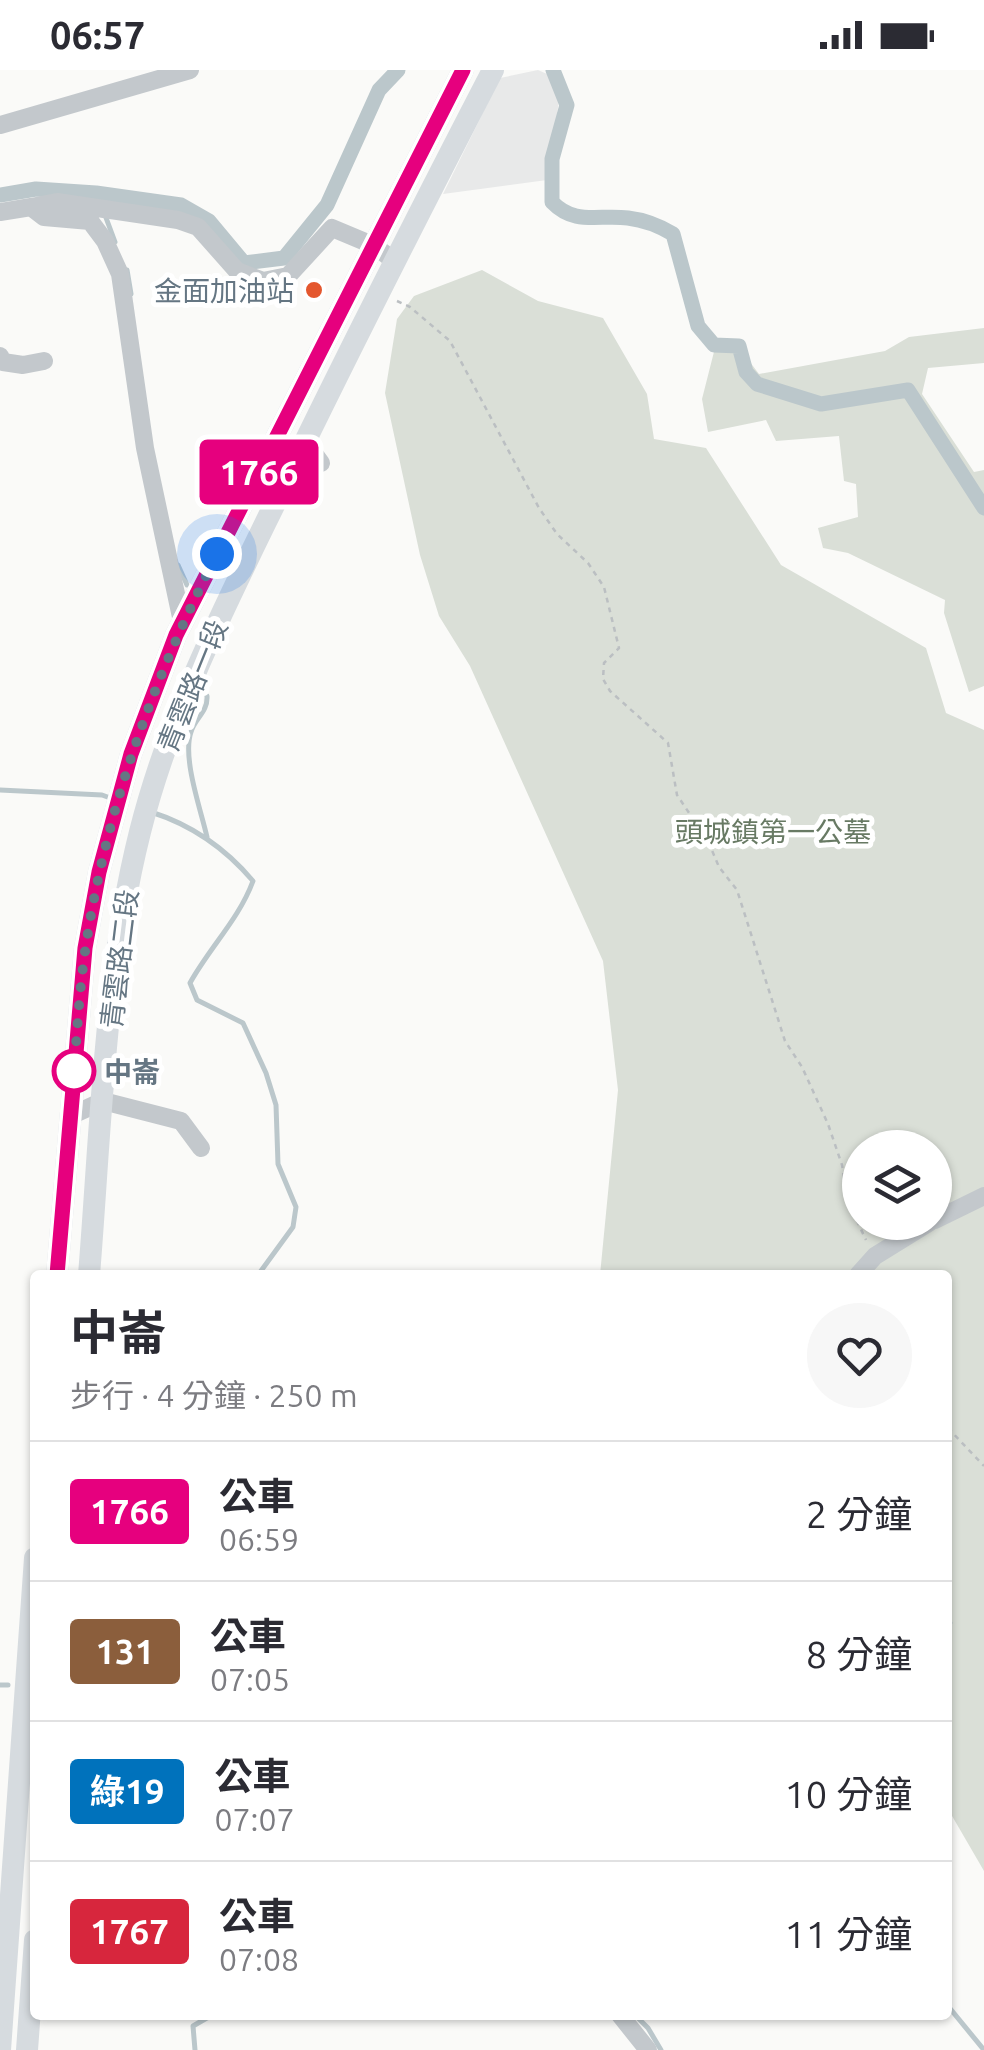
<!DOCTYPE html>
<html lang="zh-TW">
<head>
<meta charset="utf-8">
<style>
	body { margin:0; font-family:Ubuntu,"Noto Sans TC",sans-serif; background:#f7f7f7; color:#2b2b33; height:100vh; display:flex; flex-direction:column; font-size:38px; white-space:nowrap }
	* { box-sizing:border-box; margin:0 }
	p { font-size:32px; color:#7c7c81 }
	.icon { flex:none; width:55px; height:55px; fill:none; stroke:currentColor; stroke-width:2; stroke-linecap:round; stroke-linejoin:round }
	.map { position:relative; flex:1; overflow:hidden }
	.panel { position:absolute; left:30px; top:1200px; width:922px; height:750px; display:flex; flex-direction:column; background:#fff; border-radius:10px; box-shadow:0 2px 8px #0004 }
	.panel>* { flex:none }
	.badge { padding:0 20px; border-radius:8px; font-size:35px; line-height:65px }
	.buttons { position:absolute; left:842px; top:1060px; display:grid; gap:20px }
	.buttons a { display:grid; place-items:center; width:110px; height:110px; border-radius:50%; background:#fff; box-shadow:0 2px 8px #0004; font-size:50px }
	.you { position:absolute; width:50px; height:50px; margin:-25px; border:8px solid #fff; border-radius:50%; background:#1a73e8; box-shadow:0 0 0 15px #1a73e833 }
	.map>.badge { position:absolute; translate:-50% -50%; box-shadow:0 0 0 5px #fff }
	.round { display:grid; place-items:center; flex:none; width:105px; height:105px; border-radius:52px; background:#f7f7f7 }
	.overview { display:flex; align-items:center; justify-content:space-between; height:170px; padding:0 40px }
	h1 { font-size:48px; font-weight:700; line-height:75px }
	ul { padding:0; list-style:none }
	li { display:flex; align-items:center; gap:30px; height:140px; padding:0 40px; border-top:2px solid #e1e1e2 }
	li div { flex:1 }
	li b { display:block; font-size:38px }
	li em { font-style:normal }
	li .badge { min-width:110px; font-weight:700; text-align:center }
	.status { display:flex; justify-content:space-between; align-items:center; height:70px; padding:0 50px; background:#fff; direction:ltr }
	.status svg { height:28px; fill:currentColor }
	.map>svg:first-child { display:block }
	.built { fill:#e8e9e9 }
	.green { fill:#dadfd7; fill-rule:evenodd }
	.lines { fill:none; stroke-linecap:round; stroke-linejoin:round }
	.stream { stroke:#bbc7cb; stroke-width:5 }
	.canal { stroke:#bbc7cb; stroke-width:15 }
	.path { stroke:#bbbfc2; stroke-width:2.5; stroke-dasharray:5 5; stroke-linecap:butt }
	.minor { stroke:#c3c8cc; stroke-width:18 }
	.major { stroke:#d6dbdf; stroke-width:22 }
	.line-casing { stroke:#fff; stroke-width:22 }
	.line { stroke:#e6007e; stroke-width:15 }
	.walk { stroke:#657683; stroke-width:10; stroke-dasharray:0 18 }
	.poi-dot { fill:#e4572e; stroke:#fff; stroke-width:4 }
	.stop-dot { fill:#fff; stroke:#e6007e; stroke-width:5 }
	.labels { text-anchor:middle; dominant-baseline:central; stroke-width:10; stroke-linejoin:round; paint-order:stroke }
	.poi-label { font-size:28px; fill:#657683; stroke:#fff; text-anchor:end }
	.street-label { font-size:28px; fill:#657683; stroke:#fff }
	.park-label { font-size:28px; fill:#687a64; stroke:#fff }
	.stop-label { font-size:28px; font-weight:bold; fill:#657683; stroke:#fff; text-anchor:start }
</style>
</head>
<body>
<div class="status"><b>06:57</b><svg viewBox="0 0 49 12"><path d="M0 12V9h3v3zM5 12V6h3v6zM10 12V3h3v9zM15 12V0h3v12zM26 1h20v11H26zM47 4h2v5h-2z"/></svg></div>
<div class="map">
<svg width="984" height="1980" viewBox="0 0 984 1980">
	<rect width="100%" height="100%" fill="#fafaf8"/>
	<path class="built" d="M538 0 547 4 555 15 559 31 547 110 443 124 500 8Z"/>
	<path class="green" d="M482 200 538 231 603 248 647 324 654 369 706 378 781 495 926 578 946 643 984 660V1801L948 1739V1563L951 1560 948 1558V1205H600L618 1020 603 891 470 596 439 546 420 485 385 323 397 249 414 226ZM860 1078H935V1152H860Z
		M984 258V293L928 298 922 324 974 402 984 400V616L969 622 944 543 945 530 848 483 823 478 818 458 858 447 856 414 844 411 839 366 776 371 766 350 708 362 702 329 717 270 737 275 759 304 885 281 909 267Z"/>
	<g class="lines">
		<path class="stream" d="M96 123 101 133
			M105 145 115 172
			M127 200 131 224
			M178 495 187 515
			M0 720 102 725 113 729
			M151 742C192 755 226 779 253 811 239 849 210 877 190 913L197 930 243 953 266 1003 276 1035 278 1094 296 1137 293 1157 258 1205
			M207 767C201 740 182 688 191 662 195 648 208 642 207 626
			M948 1550 950 1553 948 1555
			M0 1615H8
			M948 1936 984 1980
			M635 1945 648 1958 661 1980
			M195 1980 193 1956 212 1945"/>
		<path class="canal" d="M553 0 567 35 552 89V132C575 156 599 144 628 148 645 150 658 155 673 164L698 256 714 275 739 276 746 302 757 314 821 334 908 320 984 438
			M0 125 36 119 96 123 181 135 209 151 244 193 284 188 327 135 379 20 398 0"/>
		<path class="path" d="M397 231 410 237 450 271 539 438 557 464 588 493 604 517 619 578 604 593 603 609 610 621 668 673 677 725 708 771 719 797 737 820 785 971 802 997 828 1054 842 1095 848 1132 866 1170
			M948 1358 984 1396"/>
		<path class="minor" d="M0 55 190 0
			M31 137 57 132 178 150 198 157 237 201 263 211 288 206 332 158 375 176 394 191
			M0 142 31 137 44 147 90 151 105 171 120 204 145 378 182 552
			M0 286 3 292 23 295 44 291
			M305 371 321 393
			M70 1046 103 1031 181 1051 201 1078
			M935 1150 984 1126
			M858 1205 875 1186 930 1152
			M620 1945 648 1980"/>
		<path class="major" d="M57 1205 85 878 99 802 131 684 176 565 463 0
			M89 1205C101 1058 104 905 140 762 170 642 228 530 282 419 350 278 421 139 493 0
			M0 1980 35 1488
			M27 1980 35 1870"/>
	</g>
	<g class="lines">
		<g class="line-casing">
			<path id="line" d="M57 1205 85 878 99 802 131 684 176 565 463 0"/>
		</g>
		<use href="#line" class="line"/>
		<path class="walk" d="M74 1001 73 1013C77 967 79 920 86 875 107 737 154 607 217 484"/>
	</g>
	<circle class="poi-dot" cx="314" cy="220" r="10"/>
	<circle class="stop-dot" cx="74" cy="1001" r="20"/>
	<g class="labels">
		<g class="poi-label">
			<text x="294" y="220">金面加油站</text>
		</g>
		<g class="street-label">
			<text transform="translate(192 616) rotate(-68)">青雲路一段</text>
			<text transform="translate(119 889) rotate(-83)">青雲路二段</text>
		</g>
		<g class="park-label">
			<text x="773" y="761">頭城鎮第一公墓</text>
		</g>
		<g class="stop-label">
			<text x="104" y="1001">中崙</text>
		</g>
	</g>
</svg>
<div class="buttons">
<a><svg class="icon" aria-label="layers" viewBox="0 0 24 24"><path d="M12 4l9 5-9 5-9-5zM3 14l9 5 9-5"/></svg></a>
</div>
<div class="you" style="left:217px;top:484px"></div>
<b class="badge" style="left:259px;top:402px;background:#e6007e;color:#fff">1766</b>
<section class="panel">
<div class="overview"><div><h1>中崙</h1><p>步行 · 4 分鐘 · 250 m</p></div><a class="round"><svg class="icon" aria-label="heart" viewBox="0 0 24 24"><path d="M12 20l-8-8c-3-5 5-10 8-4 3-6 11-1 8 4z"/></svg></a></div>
<ul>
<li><span class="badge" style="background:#e6007e;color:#fff">1766</span><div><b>公車</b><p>06:59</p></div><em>2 分鐘</em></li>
<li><span class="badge" style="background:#8b5e3c;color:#fff">131</span><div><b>公車</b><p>07:05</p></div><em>8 分鐘</em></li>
<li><span class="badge" style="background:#0072bc;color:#fff">綠19</span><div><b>公車</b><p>07:07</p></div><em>10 分鐘</em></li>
<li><span class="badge" style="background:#d7263d;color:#fff">1767</span><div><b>公車</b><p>07:08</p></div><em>11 分鐘</em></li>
</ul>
</section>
</div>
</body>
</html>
